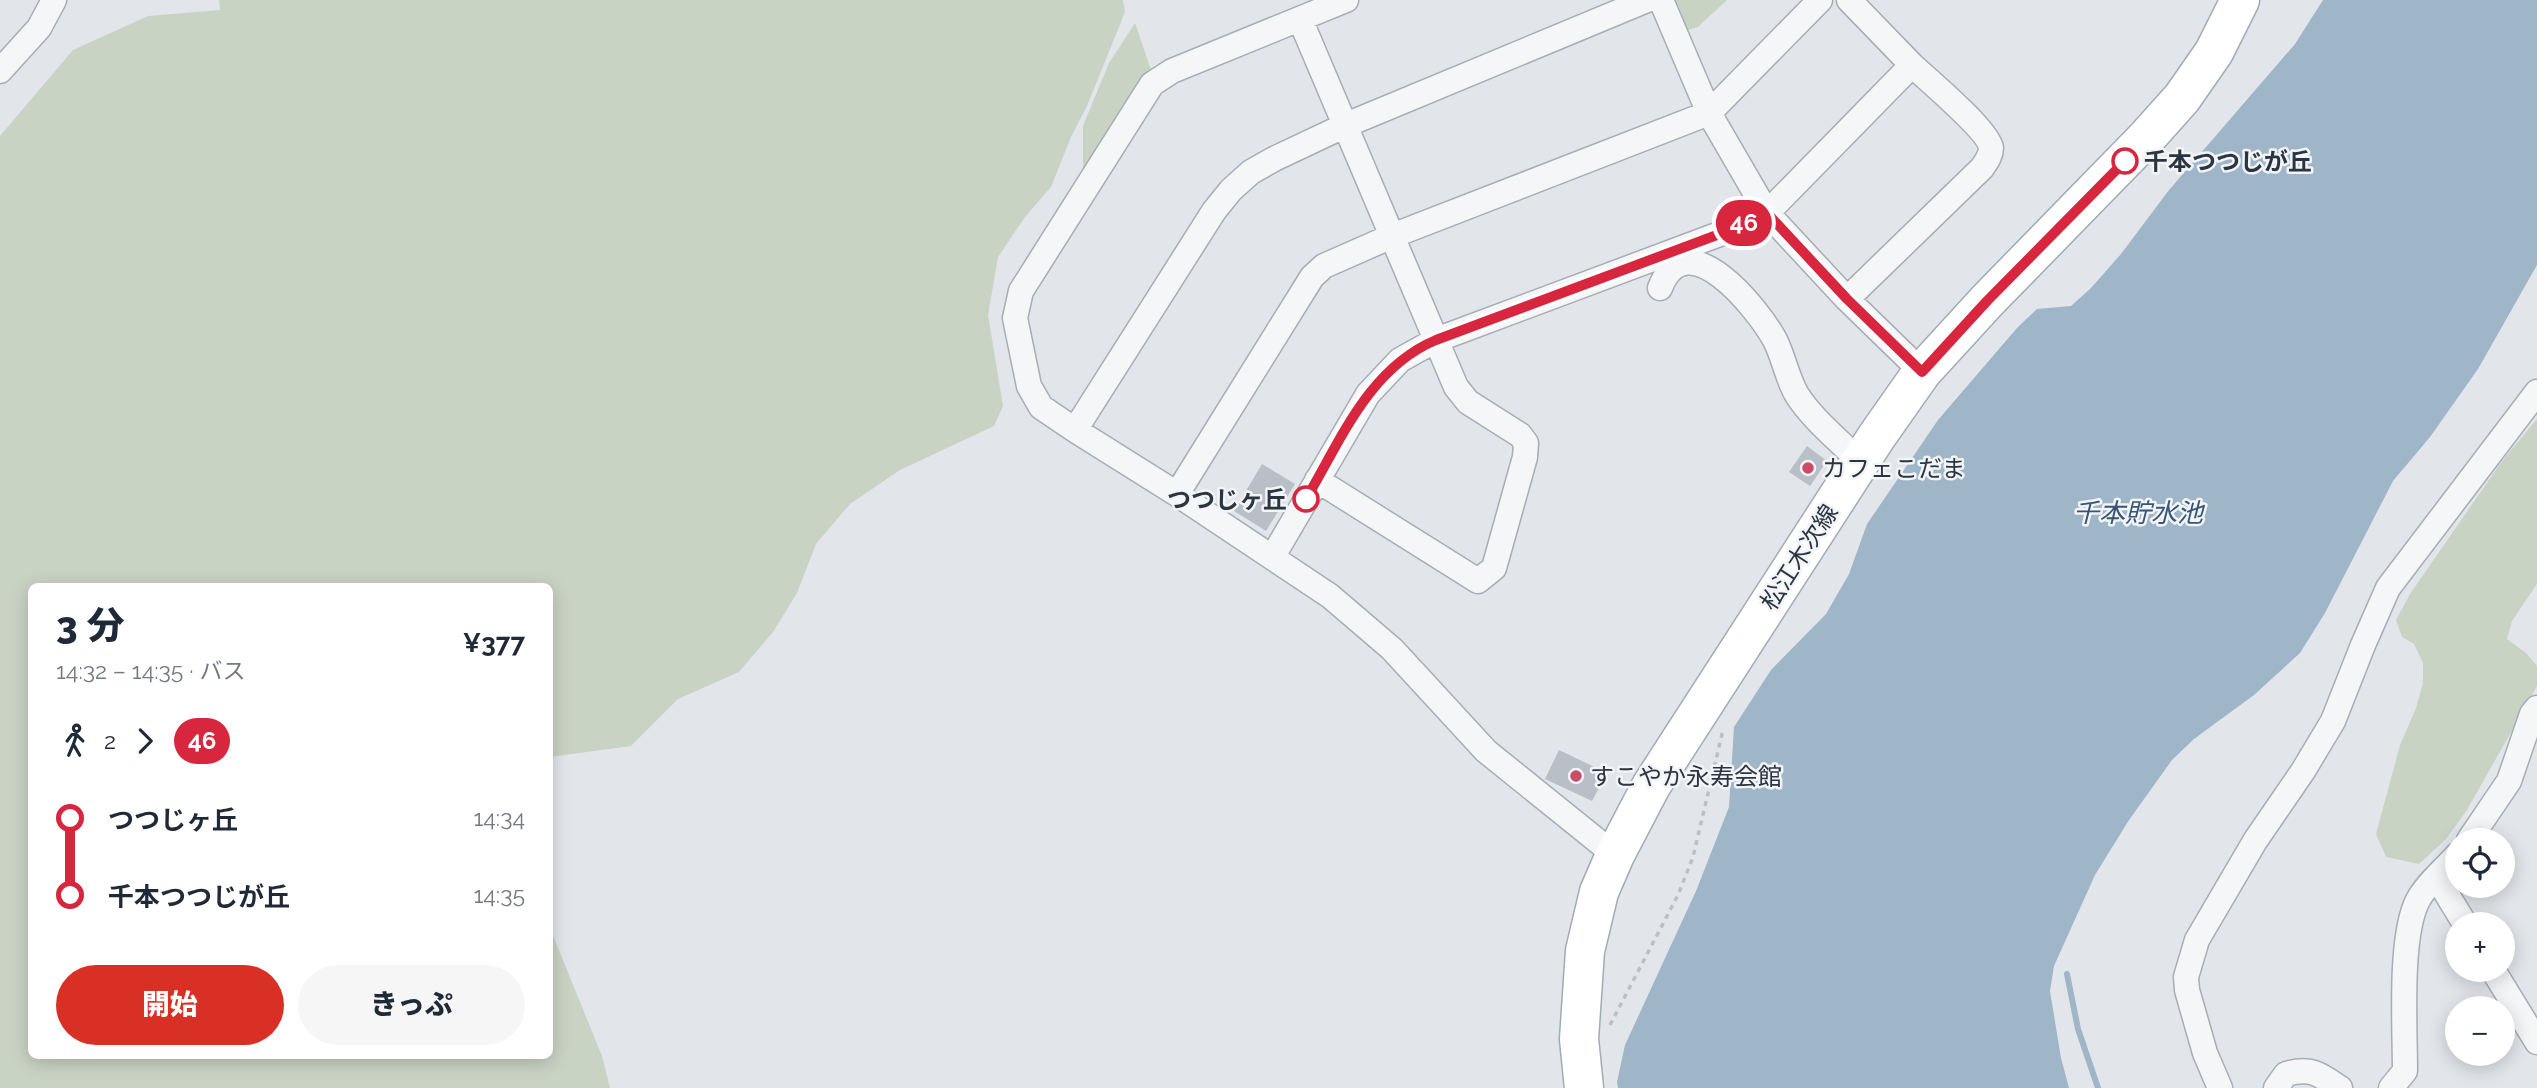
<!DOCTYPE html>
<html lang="ja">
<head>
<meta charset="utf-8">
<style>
	body { margin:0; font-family:Raleway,"Noto Sans JP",sans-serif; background:#f6f6f7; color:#1f2937; height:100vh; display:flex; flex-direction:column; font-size:26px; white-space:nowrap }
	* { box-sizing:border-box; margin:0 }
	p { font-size:23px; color:#747a83 }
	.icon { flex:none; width:38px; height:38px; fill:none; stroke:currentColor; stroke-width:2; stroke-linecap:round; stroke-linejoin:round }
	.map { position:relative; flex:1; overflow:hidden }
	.side { position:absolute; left:28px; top:583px; width:525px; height:476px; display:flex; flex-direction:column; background:#fff; border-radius:10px; box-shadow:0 4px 18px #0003 }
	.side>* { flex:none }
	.badge { padding:0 14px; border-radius:23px; font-size:24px; line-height:46px }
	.buttons { position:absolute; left:2445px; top:828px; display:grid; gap:14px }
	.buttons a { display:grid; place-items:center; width:70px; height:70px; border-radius:50%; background:#fff; box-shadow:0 4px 18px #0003; font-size:35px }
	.map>.badge { position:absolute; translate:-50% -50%; box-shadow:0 0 0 4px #fff }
	.legs { display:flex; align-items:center; gap:10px; height:77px; padding:0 28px; font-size:23px }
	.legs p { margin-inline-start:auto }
	.summary { display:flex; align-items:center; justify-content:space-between; height:119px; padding:0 28px }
	h1 { font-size:38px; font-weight:800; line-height:52px }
	.primary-button { display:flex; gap:14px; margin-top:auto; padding:14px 28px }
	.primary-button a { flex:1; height:80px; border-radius:42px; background:#d93025; color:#fff; font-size:28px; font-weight:800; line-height:80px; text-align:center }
	.primary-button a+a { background:#f6f6f7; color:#1f2937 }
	ul { padding:0 28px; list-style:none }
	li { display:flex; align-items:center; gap:24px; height:77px; font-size:26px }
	li i { display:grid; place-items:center; width:10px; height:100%; margin:0 9px; background:currentColor }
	li i::after { content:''; width:18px; height:18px; margin:-9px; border:5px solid; border-radius:50%; background:#fff }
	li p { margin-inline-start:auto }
	li:first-child i { background:linear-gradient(#0000 50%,currentColor 0) }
	li:last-child i { background:linear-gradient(currentColor 50%,#0000 0) }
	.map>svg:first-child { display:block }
	.green { fill:#c9d3c4 }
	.water { fill:#9fb6c8 }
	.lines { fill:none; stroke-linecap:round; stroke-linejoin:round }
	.stream { stroke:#9fb6c8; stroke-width:6 }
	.building { fill:#b9bfc6 }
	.street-casing { stroke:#a7adb4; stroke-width:27 }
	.primary-casing { stroke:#a2abb5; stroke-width:41 }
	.path { stroke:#bcc0c5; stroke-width:3.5; stroke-dasharray:5 5; stroke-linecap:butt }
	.street { stroke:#f5f6f8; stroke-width:24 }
	.primary { stroke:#fff; stroke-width:38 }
	.line-1-casing { stroke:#fff; stroke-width:16 }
	.line-1 { stroke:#d7263d; stroke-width:10 }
	.stop-1-dot { fill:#fff; stroke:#d7263d; stroke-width:3.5 }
	.poi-dot { fill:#c94d69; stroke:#f2f4f7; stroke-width:2.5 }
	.labels { text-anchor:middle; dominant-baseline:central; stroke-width:5; stroke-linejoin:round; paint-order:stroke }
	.stop-label { font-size:24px; font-weight:bold; fill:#2b3541; stroke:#f2f4f7; text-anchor:start }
	.poi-label { font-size:24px; fill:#2b3541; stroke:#f2f4f7; text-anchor:start }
	.street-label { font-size:24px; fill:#2b3541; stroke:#f2f4f7 }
	.water-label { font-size:26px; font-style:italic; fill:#365674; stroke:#f2f4f7 }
</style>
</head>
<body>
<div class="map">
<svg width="2537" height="1088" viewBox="0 0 2537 1088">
	<rect width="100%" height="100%" fill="#e2e6ea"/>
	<path class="green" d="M219 0H1123L1125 12 1087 106 1071 137 1051 187 1025 217 998 257 988 315 1003 406 994 426 900 470 850 504 816 544 797 593 773 632 739 672 678 699 631 746 550 757V586H32V1055H550V928L602 1056 610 1088H0V136L73 50 148 16 220 10Z
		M1676 0H1727L1698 27 1688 30Z
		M1135 23 1151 70 1083 174V126L1109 63Z
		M2537 419V584L2512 621 2507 639 2526 653 2537 666V686L2467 810 2446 839 2419 864 2386 857 2376 834 2400 745 2416 708 2423 683V663L2414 644 2402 637 2396 620 2410 594 2502 461Z"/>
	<path class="water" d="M2323 0H2537V265L2478 369 2430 437 2393 481 2325 613 2300 653 2254 695 2194 739 2172 760 2129 820 2095 875 2054 966 2050 991 2061 1058 2069 1088H1618L1617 1082 1625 1045 1696 891 1729 807 1734 727 1771 670 1826 614 1849 574 1867 524 1938 420 2017 328 2037 309 2071 306 2091 288 2121 254 2169 190 2295 44Z"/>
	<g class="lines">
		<path class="stream" d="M2067 974 2078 1029 2098 1088"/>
	</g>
	<path class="building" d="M1807 446 1827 461 1810 486 1789 472Z
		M1262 464 1295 484 1266 531 1234 511Z
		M1559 750 1607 773 1592 801 1545 779Z"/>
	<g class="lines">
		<g class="street-casing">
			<path id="street" d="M1661 0 1709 113 1767 213 1847 299 1922 372
				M1300 19 1456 387 1468 402 1520 435 1526 443 1525 457 1494 568 1478 581 1317 480
				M0 71 39 28 54 0
				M1660 288C1687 219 1758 309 1775 340 1784 358 1787 378 1797 395 1813 420 1840 441 1860 462
				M1847 299 1982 168C1986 162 1991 156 1991 148 1989 131 1927 79 1912 65
				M1075 430 1041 407 1029 386 1015 318 1021 291 1152 84 1172 71 1346 0
				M1177 494 1075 430 1214 211 1231 190 1251 172 1274 159 1346 125 1647 0
				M1273 556 1368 394 1400 360 1436 340 1725 232 1767 213 1912 65 1849 0
				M2469 840 2509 781 2532 714 2537 708
				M1615 855 1486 751 1392 649 1330 596 1177 494 1312 277 1324 266 1392 236 1709 113 1820 0
				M2437 878 2465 924
				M2493 970 2537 1042
				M2220 1088 2205 1053 2187 990 2186 977 2197 940 2255 841 2303 771 2333 721 2363 645 2388 588 2537 392
				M2276 1088 2286 1074C2312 1067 2319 1074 2340 1088
				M2391 1088 2405 1071C2405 1028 2399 936 2418 900 2427 883 2445 869 2457 855"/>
		</g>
		<g class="primary-casing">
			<path id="primary" d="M1584 1088 1579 1039 1585 951 1599 892 1615 855 1651 786 1877 436 1922 372 1987 301 2148 136 2182 98 2214 52 2240 0"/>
		</g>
		<path class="path" d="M1610 1025 1678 895 1693 857 1723 730"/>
		<use href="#street" class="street"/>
		<use href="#primary" class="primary"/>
	</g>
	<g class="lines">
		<g class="line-1-casing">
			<path id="line-1" d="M1306 499C1341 440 1369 368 1436 340L1725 232 1767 213 1847 299 1922 372 1987 301 2125 161"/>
		</g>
		<use href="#line-1" class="line-1"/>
	</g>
	<g class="stop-1-dot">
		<circle cx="2125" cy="161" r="12"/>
		<circle cx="1306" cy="499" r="12"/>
	</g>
	<g class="poi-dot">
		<circle cx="1808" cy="468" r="7"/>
		<circle cx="1576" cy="776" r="7"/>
	</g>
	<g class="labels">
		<g class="stop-label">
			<text x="2144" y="161">千本つつじが丘</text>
			<text x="1287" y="499" text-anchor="end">つつじヶ丘</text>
		</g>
		<g class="poi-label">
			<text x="1822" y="468">カフェこだま</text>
			<text x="1590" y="776">すこやか永寿会館</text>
		</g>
		<g class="street-label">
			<text transform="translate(1799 557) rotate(-57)">松江木次線</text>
		</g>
		<g class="water-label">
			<text x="2138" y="513">千本貯水池</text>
		</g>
	</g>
</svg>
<div class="buttons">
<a><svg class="icon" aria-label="locate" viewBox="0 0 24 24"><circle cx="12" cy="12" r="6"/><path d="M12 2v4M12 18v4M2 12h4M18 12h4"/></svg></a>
<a>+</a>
<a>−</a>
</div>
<b class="badge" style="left:1744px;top:223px;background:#d7263d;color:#fff">46</b>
<section class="side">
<div class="summary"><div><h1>3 分</h1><p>14:32 – 14:35 · バス</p></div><b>¥377</b></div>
<div class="legs"><svg class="icon" aria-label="walk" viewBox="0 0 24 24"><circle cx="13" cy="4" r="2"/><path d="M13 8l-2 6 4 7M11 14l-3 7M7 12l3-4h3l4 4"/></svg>2<svg class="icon" aria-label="forward" viewBox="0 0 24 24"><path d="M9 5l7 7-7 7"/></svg><b class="badge" style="background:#d7263d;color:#fff">46</b></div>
<ul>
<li><i style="color:#d7263d"></i><b>つつじヶ丘</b><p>14:34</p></li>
<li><i style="color:#d7263d"></i><b>千本つつじが丘</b><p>14:35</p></li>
</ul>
<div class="primary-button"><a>開始</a><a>きっぷ</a></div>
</section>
</div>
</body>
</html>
